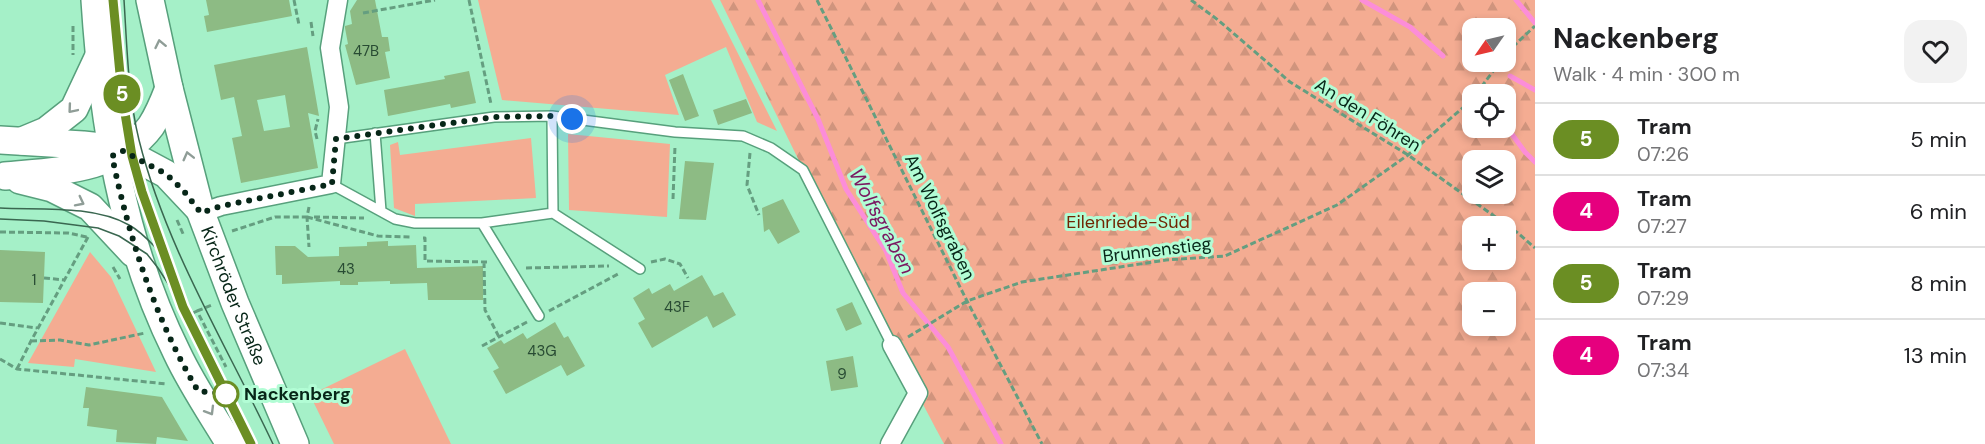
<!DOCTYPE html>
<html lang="en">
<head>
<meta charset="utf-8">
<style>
	body { margin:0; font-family:"DM Sans",sans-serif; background:#f2f2f2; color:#202124; height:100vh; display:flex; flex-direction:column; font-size:22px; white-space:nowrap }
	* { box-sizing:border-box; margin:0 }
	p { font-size:20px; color:#757577 }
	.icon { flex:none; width:33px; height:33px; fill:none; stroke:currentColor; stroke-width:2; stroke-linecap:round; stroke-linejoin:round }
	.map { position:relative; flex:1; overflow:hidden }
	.drawer { display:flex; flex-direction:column; background:#fff; width:450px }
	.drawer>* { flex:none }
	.badge { padding:0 12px; border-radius:20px; font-size:21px; line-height:39px }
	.needle { width:39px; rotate:236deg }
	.tools { position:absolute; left:1462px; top:18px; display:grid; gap:12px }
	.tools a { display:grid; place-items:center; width:54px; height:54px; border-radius:12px; background:#fff; box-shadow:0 3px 9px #0003; font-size:30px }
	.you { position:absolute; width:30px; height:30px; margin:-15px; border:4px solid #fff; border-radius:50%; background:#1a73e8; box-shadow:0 0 0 9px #1a73e833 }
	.map>.badge { position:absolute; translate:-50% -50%; box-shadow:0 0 0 3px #fff }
	.round { display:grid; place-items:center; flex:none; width:63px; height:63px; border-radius:18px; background:#f2f2f2 }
	.summary { display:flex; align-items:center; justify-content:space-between; height:102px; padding:0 18px }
	h1 { font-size:28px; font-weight:700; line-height:45px }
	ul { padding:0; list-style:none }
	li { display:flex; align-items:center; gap:18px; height:72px; padding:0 18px; border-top:2px solid #e0e0e0 }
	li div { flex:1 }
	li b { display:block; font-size:22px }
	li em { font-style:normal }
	li .badge { min-width:66px; font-weight:700; text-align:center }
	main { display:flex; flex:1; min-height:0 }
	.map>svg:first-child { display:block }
	.green { fill:#f4ac92 }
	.forest { fill:url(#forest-firs); fill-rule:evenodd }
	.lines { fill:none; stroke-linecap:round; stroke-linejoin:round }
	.stream { stroke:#fc8dd8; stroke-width:5 }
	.building { fill:#8dbb84; fill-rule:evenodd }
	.service-casing { stroke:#57a07c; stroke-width:12 }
	.minor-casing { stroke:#57a07c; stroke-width:21 }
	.secondary-casing { stroke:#57a07c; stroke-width:30 }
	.path { stroke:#659e80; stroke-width:3; stroke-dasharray:6 3; stroke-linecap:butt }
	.service { stroke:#fff; stroke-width:9 }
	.minor { stroke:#fff; stroke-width:18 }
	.secondary { stroke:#fff; stroke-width:27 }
	.tram { stroke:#3a6750; stroke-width:1.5 }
	.oneway { stroke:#8f9d97 }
	.line-casing { stroke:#fff; stroke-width:14 }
	.line { stroke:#6b8e23; stroke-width:9 }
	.walk { stroke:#072618; stroke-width:6; stroke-dasharray:0 10.8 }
	.stop-dot { fill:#fff; stroke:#6b8e23; stroke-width:3 }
	.labels { text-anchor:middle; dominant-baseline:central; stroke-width:6; stroke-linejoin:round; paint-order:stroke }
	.number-label { font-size:15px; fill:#284b33 }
	.street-label { font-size:18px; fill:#072618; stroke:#b2fdd5 }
	.park-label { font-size:18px; fill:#702502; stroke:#b2fdd5 }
	.stop-label { font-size:18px; font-weight:bold; fill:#072618; stroke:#b2fdd5; text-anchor:start }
	.water-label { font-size:20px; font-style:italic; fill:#7a1861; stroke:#b2fdd5 }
</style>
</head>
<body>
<main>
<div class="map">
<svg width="1535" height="444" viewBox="0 0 1535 444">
	<defs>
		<pattern id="forest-firs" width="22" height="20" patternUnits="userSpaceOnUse" patternTransform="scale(1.5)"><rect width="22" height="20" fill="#f4ac92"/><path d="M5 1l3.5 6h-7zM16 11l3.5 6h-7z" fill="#d0947d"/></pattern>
	</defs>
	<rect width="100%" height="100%" fill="#a5f0c8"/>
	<path class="green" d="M478 0H711L777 131 757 122 726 47 665 75 679 115 502 100Z
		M568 134 670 144 667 217 569 210Z
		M531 138 536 198 415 204V216L394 208 390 145 398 142 400 155Z
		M90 252 111 277 156 372 75 359 74 367 28 363Z
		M405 349 451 444H334L310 395Z"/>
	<path class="forest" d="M720 0H1535V444H944L865 295ZM1473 28H1506V62H1473ZM1473 94H1506V128H1473ZM1473 160H1506V194H1473ZM1473 226H1506V260H1473ZM1473 292H1506V326H1473Z"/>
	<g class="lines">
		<path class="stream" d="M758 0 818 119 846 189 886 251 903 293 948 347 1001 444
			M1362 0 1410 27 1443 56
			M1516 0 1535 23
			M1510 76 1535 90
			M1506 126 1525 152 1535 162"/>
	</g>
	<path class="building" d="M206 0H289L292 16 207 32 204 16 209 15Z
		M357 0H375L382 37H388L390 51 385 52 390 78 356 85 345 45 348 44 345 28V26L352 24 350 11Z
		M307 47 319 116 308 113 318 168 241 183 232 138 242 136 234 97 221 100 214 65ZM285 95 290 127 264 131 257 100Z
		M469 71 476 103 451 108 450 104 388 116 384 90 445 79 444 76Z
		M683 74 699 116 685 121 669 80Z
		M746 99 752 113 718 125 713 110Z
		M685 161 714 163 706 220 679 219Z
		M783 199 800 232 778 244 769 229 764 232 762 208Z
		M388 241V246L416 245 417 268 483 266V300H428L427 283 390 284V281L358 282V285H340V281L282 284V275H276L275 246H295L308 257 339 256V247L367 246V242Z
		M0 250 45 252 43 303 0 302Z
		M702 275 714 296 723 292 736 315 713 328 707 316 652 348 638 323 645 319 633 298 649 288 652 294 670 284 674 291Z
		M852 302 862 324 846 331 836 309Z
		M555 322 564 338 568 336 585 366 567 376 561 365 506 394 493 371 499 368 487 348 501 340 504 344 523 333 527 339Z
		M853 356 858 387 831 391 826 361Z
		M86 387 162 397 188 441 157 437 156 444 116 442 117 430 87 426 89 408H83Z"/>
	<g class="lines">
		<g class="service-casing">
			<path id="service" d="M375 133 381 211
				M336 139 494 117 552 116
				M331 184 395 219 415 223H482L553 213 640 269
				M553 213 552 116 675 132 743 136 771 148 803 170 892 345
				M482 223 539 316"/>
		</g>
		<g class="minor-casing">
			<path id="minor" d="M201 213 221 206 331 184 339 107 330 48 338 0
				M890 444 918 393 892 345"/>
		</g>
		<g class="secondary-casing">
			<g id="secondary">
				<path d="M95 0C103 123 122 242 177 353 192 385 212 414 230 444"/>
				<path id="s1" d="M150 0 169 88 201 213 235 303 295 444"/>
				<path d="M0 140 83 145 111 148 123 151 166 174 199 209"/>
				<path d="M22 141 46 131 74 109 98 58"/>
				<path d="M5 176C56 171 118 171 151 126 159 114 164 101 169 88"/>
				<path d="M20 180 52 188 90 207 133 253"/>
			</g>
		</g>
		<path class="path" d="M294 0 299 25
			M469 0 491 104
			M817 0 967 301 1042 444
			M1191 0 1218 20 1290 82 1408 155 1518 233 1535 248
			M363 13 435 0
			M311 22 313 36
			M73 26V55
			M1506 53 1535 26
			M1476 94 1500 62
			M317 139 315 131 318 119
			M750 153 747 185 759 215
			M673 199 675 146
			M309 207 307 217 309 247
			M307 217 378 236 411 237
			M314 217 364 218
			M177 220 184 236
			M232 231 275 217H307
			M0 232 68 233 87 237
			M423 238H425V261L489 262
			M484 262 485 310 499 337
			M651 262 665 259 680 264 688 278
			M113 267 120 279
			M526 268 609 266
			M44 278 65 280
			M197 311 212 305
			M549 311 620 273
			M185 317 197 311 226 367
			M0 323 37 328
			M908 337 967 301 1022 282 1166 260 1225 256 1337 205 1408 155 1473 99
			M31 341 60 340 89 345 145 333
			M482 346 527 322
			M0 359 17 369 167 384
			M17 369 31 341 88 237"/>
		<use href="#service" class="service"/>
		<use href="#minor" class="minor"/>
		<use href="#secondary" class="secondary"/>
		<path class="tram" d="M113 0C116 51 120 104 132 154 142 197 158 239 173 280
			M124 0C127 47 128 95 139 140 166 248 226 344 273 444
			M0 208C40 210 93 205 129 225 142 232 151 243 161 253
			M0 219 44 221 98 228 119 236 147 254 158 268 183 307 251 444"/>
	</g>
	<defs><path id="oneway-chevron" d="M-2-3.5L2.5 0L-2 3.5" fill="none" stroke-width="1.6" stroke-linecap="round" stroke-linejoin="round" transform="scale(1.5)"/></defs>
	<g class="oneway">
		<use href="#oneway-chevron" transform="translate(160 44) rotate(-102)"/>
		<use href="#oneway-chevron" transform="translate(72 109) rotate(130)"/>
		<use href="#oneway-chevron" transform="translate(188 156) rotate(-104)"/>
		<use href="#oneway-chevron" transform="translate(80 202) rotate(27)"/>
		<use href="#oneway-chevron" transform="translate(210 411) rotate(59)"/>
	</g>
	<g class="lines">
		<g class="line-casing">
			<path id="line" d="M113 0 122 95 132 156 142 192 183 307 251 444"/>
		</g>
		<use href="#line" class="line"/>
		<path class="walk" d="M226 394 198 391C155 319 129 238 112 156L123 151 166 174 183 190 201 213 221 206 332 184 336 139 494 117 552 116 572 119"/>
	</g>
	<circle class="stop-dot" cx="226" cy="394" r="12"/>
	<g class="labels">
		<g class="number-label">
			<text x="366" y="51">47B</text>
			<text x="346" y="269">43</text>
			<text x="34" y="280">1</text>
			<text x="677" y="307">43F</text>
			<text x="542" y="351">43G</text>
			<text x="842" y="374">9</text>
		</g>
		<g class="street-label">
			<text transform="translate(1368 115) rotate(32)">An den Föhren</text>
			<text transform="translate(940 217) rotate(64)">Am Wolfsgraben</text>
			<text transform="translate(1157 250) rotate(-7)">Brunnenstieg</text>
			<text stroke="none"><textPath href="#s1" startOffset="308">Kirchröder Straße</textPath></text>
		</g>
		<g class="park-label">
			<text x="1128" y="222">Eilenriede-Süd</text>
		</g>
		<g class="stop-label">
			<text x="244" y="394">Nackenberg</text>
		</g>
		<g class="water-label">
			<text transform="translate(882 221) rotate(62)">Wolfsgraben</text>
		</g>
	</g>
</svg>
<div class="tools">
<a><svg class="needle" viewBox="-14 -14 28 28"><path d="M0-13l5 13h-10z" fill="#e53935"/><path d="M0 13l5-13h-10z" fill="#757577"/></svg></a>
<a><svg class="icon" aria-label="locate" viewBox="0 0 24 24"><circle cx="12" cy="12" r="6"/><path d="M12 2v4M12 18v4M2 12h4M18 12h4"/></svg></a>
<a><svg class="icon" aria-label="layers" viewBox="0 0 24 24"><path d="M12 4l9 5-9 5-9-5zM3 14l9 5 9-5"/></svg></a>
<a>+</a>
<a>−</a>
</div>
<div class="you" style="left:572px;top:119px"></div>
<b class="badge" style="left:122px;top:94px;background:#6b8e23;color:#fff">5</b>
</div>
<section class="drawer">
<div class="summary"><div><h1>Nackenberg</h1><p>Walk · 4 min · 300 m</p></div><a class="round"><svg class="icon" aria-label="heart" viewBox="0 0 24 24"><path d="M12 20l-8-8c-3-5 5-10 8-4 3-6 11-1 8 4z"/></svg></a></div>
<ul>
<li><span class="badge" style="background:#6b8e23;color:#fff">5</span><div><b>Tram</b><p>07:26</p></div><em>5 min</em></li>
<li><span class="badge" style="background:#e6007e;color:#fff">4</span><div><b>Tram</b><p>07:27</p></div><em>6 min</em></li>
<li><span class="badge" style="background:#6b8e23;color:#fff">5</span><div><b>Tram</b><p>07:29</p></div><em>8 min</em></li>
<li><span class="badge" style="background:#e6007e;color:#fff">4</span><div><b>Tram</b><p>07:34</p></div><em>13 min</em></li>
</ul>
</section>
</main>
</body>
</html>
